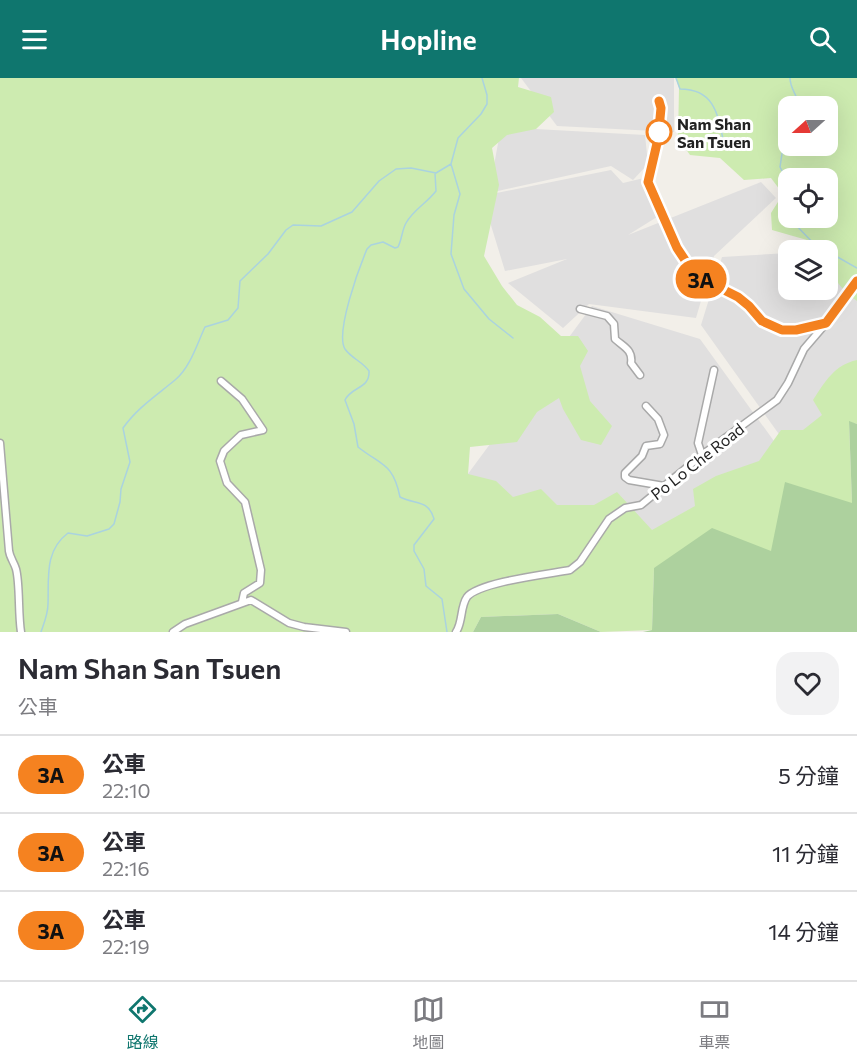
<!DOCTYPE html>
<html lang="zh-TW">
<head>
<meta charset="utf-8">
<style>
	body { margin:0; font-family:Commissioner,"Noto Sans TC",sans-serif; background:#f2f2f3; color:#2b2b33; height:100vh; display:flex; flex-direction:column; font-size:22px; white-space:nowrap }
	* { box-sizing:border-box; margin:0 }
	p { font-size:20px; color:#7c7c81 }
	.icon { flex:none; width:33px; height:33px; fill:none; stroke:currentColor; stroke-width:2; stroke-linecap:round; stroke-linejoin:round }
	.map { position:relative; height:554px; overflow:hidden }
	.drawer { display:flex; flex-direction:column; background:#fff; flex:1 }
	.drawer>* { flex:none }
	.badge { padding:0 12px; border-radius:20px; font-size:21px; line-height:39px }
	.needle { width:39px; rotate:249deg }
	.buttons { position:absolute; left:778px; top:18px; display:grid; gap:12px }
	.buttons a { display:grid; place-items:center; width:60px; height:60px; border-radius:12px; background:#fff; box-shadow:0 6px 24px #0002; font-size:30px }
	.map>.badge { position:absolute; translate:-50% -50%; box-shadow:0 0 0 3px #fff }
	.round { display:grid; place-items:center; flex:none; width:63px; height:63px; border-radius:18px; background:#f2f2f3 }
	.head { display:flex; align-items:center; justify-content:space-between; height:102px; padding:0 18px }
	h1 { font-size:28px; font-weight:600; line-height:45px }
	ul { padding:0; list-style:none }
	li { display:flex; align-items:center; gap:18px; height:78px; padding:0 18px; border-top:2px solid #e1e1e2 }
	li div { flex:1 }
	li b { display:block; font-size:22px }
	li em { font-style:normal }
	li .badge { min-width:66px; font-weight:700; text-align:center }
	header { display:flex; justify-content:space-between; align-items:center; height:78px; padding:0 18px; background:#0f766e; color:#fff; font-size:27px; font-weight:600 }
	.menu { display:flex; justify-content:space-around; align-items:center; height:84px; border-top:2px solid #e1e1e2; background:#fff; font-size:16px; color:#7c7c81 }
	.menu a { display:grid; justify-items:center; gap:3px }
	.menu .on { color:#0f766e }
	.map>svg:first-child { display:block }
	.residential { fill:#e0dfdf }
	.grass { fill:#cdebb0; fill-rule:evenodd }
	.forest { fill:#add19e }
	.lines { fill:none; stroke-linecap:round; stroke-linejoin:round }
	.stream { stroke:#aad3df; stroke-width:1.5 }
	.street-casing { stroke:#a9a9a9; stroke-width:9 }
	.street { stroke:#fff; stroke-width:6 }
	.line-casing { stroke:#fff; stroke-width:14 }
	.line { stroke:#f58220; stroke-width:9 }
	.stop-dot { fill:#fff; stroke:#f58220; stroke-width:3 }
	.labels { text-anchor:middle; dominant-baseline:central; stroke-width:6; stroke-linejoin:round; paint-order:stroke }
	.stop-label { font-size:16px; font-weight:bold; fill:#222; stroke:#fff; text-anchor:start }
	.street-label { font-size:16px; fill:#222; stroke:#fff }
</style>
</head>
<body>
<header><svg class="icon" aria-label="menu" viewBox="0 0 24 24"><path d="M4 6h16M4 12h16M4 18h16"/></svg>Hopline<svg class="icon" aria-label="search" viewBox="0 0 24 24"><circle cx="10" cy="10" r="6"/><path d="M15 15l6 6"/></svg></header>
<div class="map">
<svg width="857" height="554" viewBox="0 0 857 554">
	<rect width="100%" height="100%" fill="#f2efe9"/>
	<path class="residential" d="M521 0H674V54L557 48Z
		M501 49 645 57 648 86 633 102 611 88 489 115Z
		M611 92 623 105 644 100 657 139 628 157 761 104 776 120 714 178 696 240 589 226 563 250 508 205 567 181 505 193 482 118Z
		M828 173 857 193V324L791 373 701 247 722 179 789 175V212H828Z
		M592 228 700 261 784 377 662 463 459 408Z"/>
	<path class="grass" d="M0 0H519L518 9 551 19 554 34 536 51 507 57 492 70 499 107 484 178 502 208 517 227 540 239 561 258H578L588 273 580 288 590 323 612 348 601 367 581 362 563 331 559 320 537 334 517 364 470 369 468 396 496 403 513 419 541 411 557 427H594L617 414 652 452 695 428 693 411 716 398 759 383 781 352H803L822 337 813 322C825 304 834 287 857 282V346L849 344 852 425 771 473 654 490 652 552 601 554 558 536 481 539 473 554H0Z
		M676 0H857V223C839 209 828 197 828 172H824L821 166 772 152 771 135 783 116 771 100 744 102 720 80 690 77 678 60 679 10ZM789 28H828V68H789ZM789 100H828V140H789Z"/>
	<path class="forest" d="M849 343 857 346V554H643L652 552 654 490 712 450 771 473 785 404 852 425Z
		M558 536 601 554H473L481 539Z"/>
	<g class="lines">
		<path class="stream" d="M482 0 487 17V26L481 36 458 60 451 86 460 116 454 137 451 176 464 211 489 241 513 260
			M676 0 680 11C715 11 718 37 724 66
			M790 0C790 11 798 18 799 28
			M789 56 783 69 780 89 787 102 789 119
			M435 95 436 113C427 125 413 132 406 145 402 152 402 161 398 169L395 170 383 164 371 167 367 171C359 190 335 255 345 271 351 280 363 284 369 293 370 311 352 308 345 322L354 346 358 369C382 388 393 385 400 419 416 427 428 421 434 441L414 467V473L424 491 426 508 442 521 447 554
			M789 129V138
			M789 140 820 172
			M828 176 834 177 857 190
			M41 554C44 545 48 536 48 526 49 501 44 473 68 455L87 458 109 451 114 446 120 424 121 411 130 384 123 350C137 330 157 317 175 302 190 290 197 266 205 249L228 242 238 230 240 203 268 176 286 152 293 147 321 148 352 134 379 103 396 91 411 90 436 95 451 86"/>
		<g class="street-casing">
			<path id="street" d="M659 23 661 30 658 61 648 104 677 170 685 182 698 199 738 219 749 228 762 243 782 252 825 245
				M580 231 607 238 614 246 615 261C624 269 633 272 631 285L640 297
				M221 303 242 321 263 352 241 357 224 373 220 383 227 405 245 424 261 492 260 505 244 515 242 524
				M646 328 658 341 664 357 660 366 646 368 642 378 625 395V399L629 402 664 408
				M0 365 9 473C10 480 14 484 16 491 20 506 18 535 21 554
				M702 377 698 365 714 292
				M173 554 185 546 251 522 289 545 304 549 346 554
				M456 554C463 544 460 529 467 519 479 504 549 496 570 492L580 484 609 441 625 430 641 427 702 377 777 322 788 305 804 271 834 236 857 203"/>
		</g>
		<use href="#street" class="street"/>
	</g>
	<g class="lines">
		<g class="line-casing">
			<path id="line" d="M659 23 661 30 658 61 648 104 677 170 685 182 698 199 738 219 749 228 762 243 782 252H796L826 245 857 203"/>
		</g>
		<use href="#line" class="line"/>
	</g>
	<circle class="stop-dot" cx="659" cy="54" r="12"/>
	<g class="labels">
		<g class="stop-label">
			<text x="677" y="45">Nam Shan<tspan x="677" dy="18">San Tsuen</tspan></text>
		</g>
		<g class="street-label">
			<text transform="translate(697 383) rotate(-38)">Po Lo Che Road</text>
		</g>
	</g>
</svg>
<div class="buttons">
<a><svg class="needle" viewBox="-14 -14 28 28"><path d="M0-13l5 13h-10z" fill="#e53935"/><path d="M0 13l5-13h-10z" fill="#7c7c81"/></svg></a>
<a><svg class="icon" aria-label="locate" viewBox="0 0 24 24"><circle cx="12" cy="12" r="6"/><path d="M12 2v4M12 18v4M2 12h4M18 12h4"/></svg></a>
<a><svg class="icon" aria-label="layers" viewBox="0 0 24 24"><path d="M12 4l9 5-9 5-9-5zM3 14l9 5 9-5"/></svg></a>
</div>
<b class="badge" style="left:701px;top:201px;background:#f58220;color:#111">3A</b>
</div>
<section class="drawer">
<div class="head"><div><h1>Nam Shan San Tsuen</h1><p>公車</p></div><a class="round"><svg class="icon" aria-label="heart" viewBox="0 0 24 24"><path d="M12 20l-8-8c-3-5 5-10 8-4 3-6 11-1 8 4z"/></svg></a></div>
<ul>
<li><span class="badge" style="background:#f58220;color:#111">3A</span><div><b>公車</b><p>22:10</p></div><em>5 分鐘</em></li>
<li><span class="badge" style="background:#f58220;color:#111">3A</span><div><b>公車</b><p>22:16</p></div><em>11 分鐘</em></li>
<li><span class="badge" style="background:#f58220;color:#111">3A</span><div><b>公車</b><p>22:19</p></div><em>14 分鐘</em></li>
</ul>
</section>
<nav class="menu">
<a class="on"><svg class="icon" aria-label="directions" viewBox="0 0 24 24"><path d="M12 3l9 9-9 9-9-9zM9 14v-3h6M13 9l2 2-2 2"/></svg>路線</a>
<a><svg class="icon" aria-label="map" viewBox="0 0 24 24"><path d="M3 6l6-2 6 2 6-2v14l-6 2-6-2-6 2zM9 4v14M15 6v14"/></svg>地圖</a>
<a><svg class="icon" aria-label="tickets" viewBox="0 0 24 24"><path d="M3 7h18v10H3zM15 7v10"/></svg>車票</a>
</nav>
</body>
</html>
